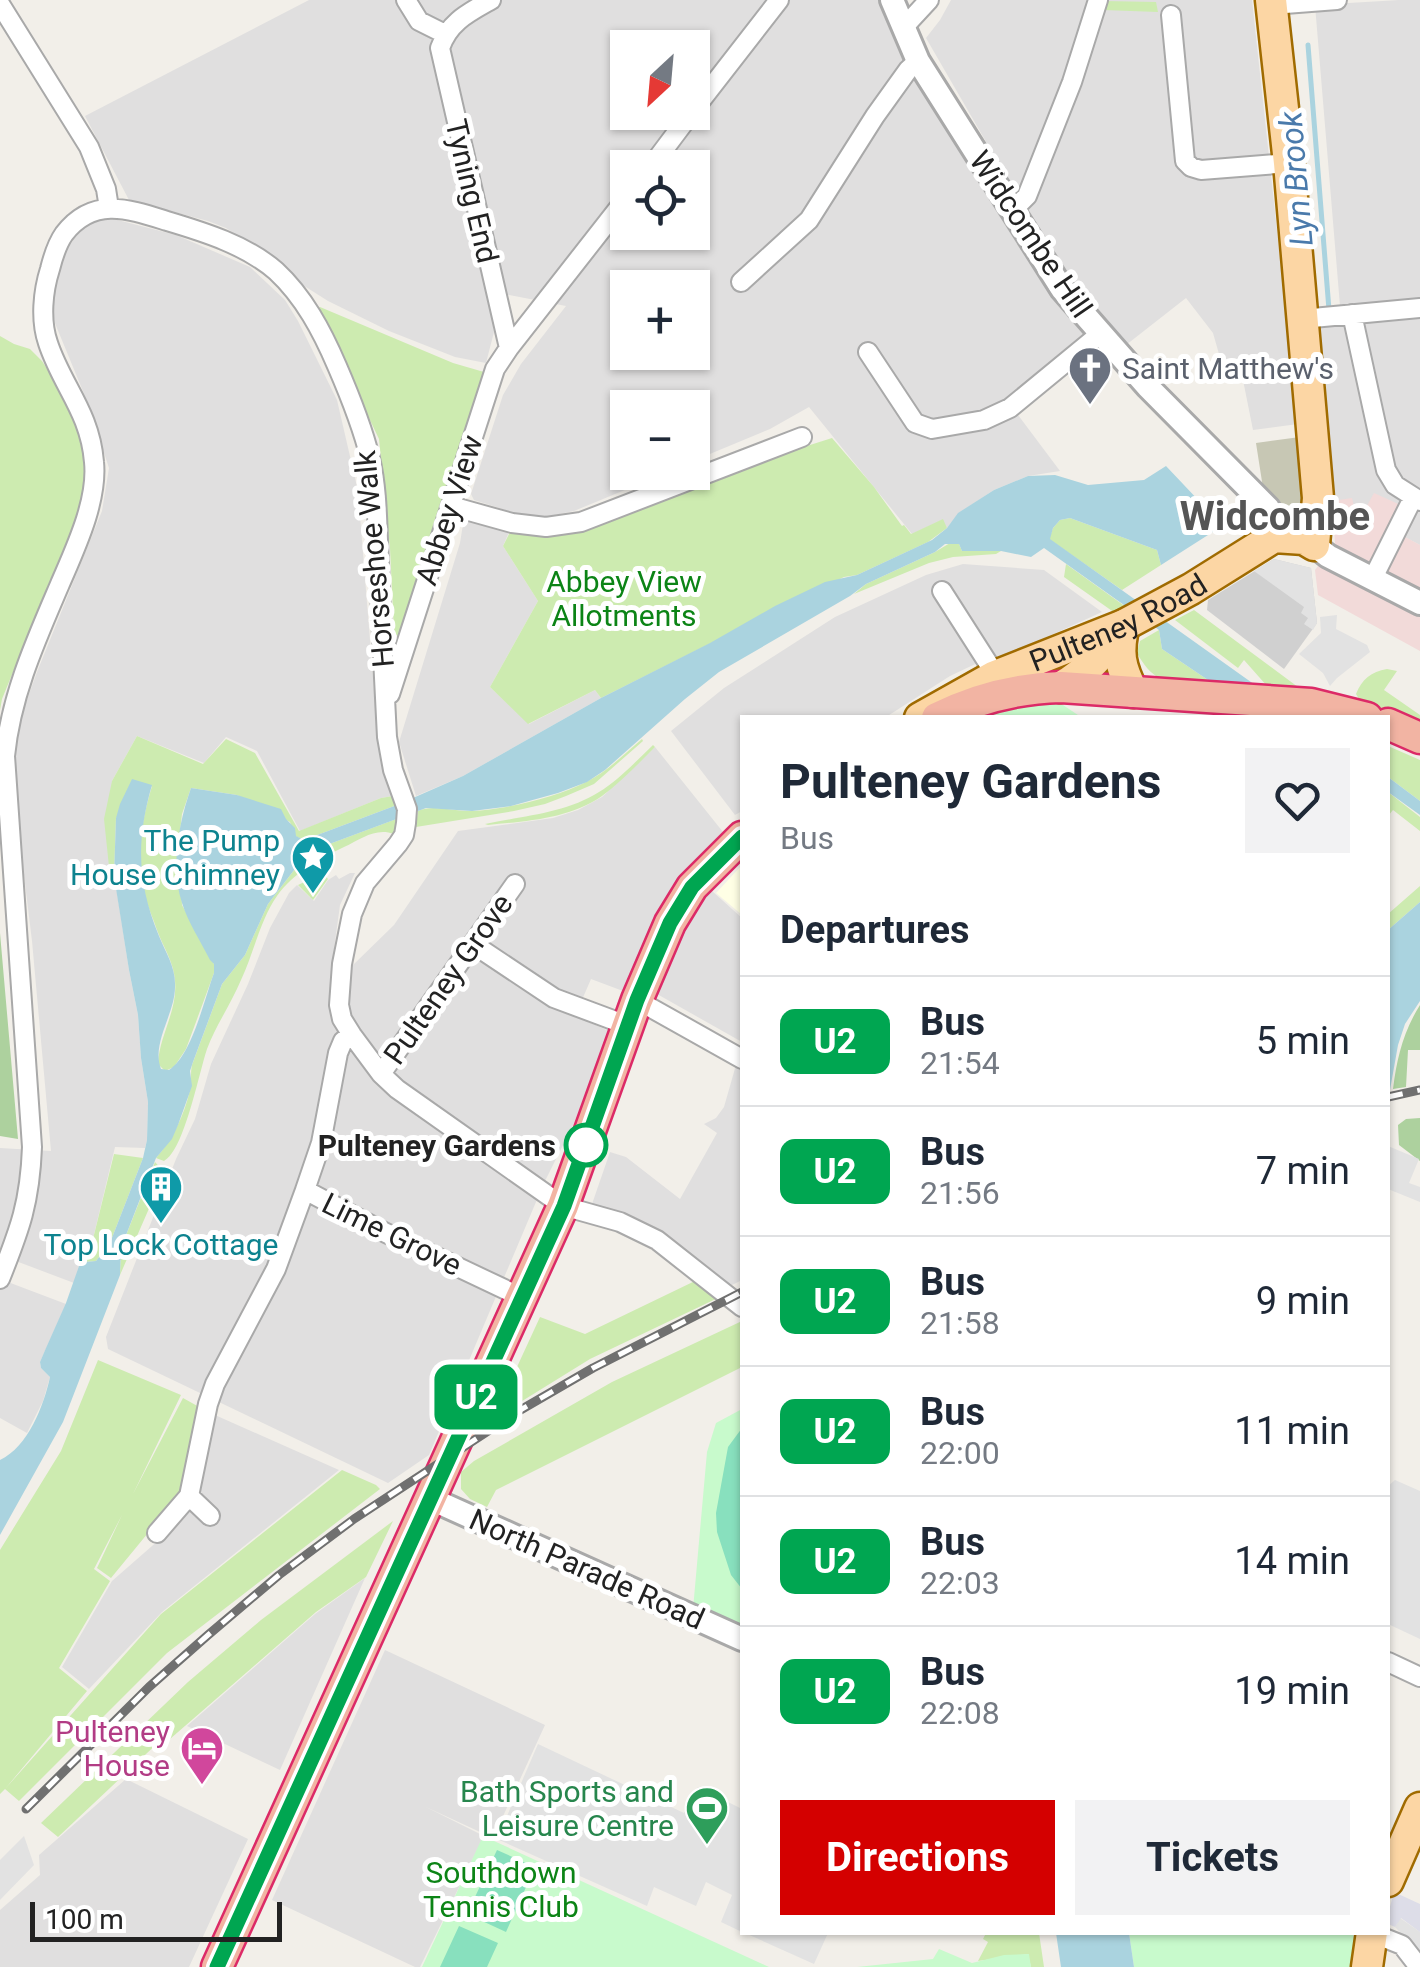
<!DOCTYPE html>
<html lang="en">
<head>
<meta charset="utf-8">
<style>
	body { margin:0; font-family:Roboto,sans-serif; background:#f2f2f3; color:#1f2937; height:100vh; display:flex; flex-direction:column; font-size:38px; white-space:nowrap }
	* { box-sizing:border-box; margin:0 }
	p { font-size:32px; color:#747a83 }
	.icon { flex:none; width:55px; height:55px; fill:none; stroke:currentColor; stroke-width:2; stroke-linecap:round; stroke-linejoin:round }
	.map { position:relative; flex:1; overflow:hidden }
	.details { position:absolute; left:740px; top:715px; width:650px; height:1220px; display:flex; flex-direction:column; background:#fff; border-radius:0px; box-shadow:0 2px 8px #0004 }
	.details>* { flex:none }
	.badge { padding:0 20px; border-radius:15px; font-size:35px; line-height:65px }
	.needle { width:65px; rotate:206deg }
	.fabs { position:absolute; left:610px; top:30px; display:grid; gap:20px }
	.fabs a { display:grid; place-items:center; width:100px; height:100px; border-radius:0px; background:#fff; box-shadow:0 2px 8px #0004; font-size:50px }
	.scale { position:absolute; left:30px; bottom:25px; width:252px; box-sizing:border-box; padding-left:10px; border:5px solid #222; border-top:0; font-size:28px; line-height:35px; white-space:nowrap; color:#222; -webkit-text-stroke:8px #fff; paint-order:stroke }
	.map>.badge { position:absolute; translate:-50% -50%; box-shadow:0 0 0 5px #fff }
	h2 { padding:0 40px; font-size:38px; line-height:90px }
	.round { display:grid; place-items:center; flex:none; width:105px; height:105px; border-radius:0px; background:#f2f2f3 }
	.summary { display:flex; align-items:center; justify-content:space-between; height:170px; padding:0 40px }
	h1 { font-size:48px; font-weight:700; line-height:75px }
	.action { display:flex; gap:20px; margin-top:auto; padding:20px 40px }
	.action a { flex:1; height:115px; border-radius:0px; background:#d40000; color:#fff; font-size:40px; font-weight:700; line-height:115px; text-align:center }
	.action a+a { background:#f2f2f3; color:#1f2937 }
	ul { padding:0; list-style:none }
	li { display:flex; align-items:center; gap:30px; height:130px; padding:0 40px; border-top:2px solid #e0e1e3 }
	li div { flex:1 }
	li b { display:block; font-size:38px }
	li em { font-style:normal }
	li .badge { min-width:110px; font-weight:700; text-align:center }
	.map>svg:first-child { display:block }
	.residential { fill:#e0dfdf; fill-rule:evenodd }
	.commercial { fill:#f2dad9 }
	.education { fill:#ffffe5 }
	.religious { fill:#d0d0d0 }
	.construction { fill:#c7c7b4 }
	.grass { fill:#cdebb0 }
	.forest { fill:#add19e }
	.park { fill:#c8facc }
	.pitch { fill:#88e0be }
	.parking { fill:#e2e2e2 }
	.plaza { fill:#dddde8 }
	.water { fill:#aad3df }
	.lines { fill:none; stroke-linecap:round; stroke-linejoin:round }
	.stream { stroke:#aad3df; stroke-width:5 }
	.minor-casing { stroke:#a9a9a9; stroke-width:22 }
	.tertiary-casing { stroke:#a9a9a9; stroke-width:28 }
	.primary-casing { stroke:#a06b00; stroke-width:35 }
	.trunk-casing { stroke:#dc2a67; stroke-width:35 }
	.minor { stroke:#fff; stroke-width:18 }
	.tertiary { stroke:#fff; stroke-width:22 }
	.primary { stroke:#fcd6a4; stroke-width:30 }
	.trunk { stroke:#f2b4a3; stroke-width:30 }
	.rail-casing { stroke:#707070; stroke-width:9 }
	.rail { stroke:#fff; stroke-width:5; stroke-dasharray:15; stroke-linecap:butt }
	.line-casing { stroke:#fff; stroke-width:22 }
	.line { stroke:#00a651; stroke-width:15 }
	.stop-dot { fill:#fff; stroke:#00a651; stroke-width:5 }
	.labels { text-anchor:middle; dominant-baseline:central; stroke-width:10; stroke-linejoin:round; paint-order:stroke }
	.street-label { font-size:30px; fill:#222; stroke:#fff }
	.worship-label { font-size:30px; fill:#5b616d; stroke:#fff; text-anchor:start }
	.park-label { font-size:30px; fill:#0c8416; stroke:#fff }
	.culture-label { font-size:30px; fill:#0d838f; stroke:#fff; text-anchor:end }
	.stop-label { font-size:30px; font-weight:bold; fill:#222; stroke:#fff; text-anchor:end }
	.hotel-label { font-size:30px; fill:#b23c85; stroke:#fff; text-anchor:end }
	.leisure-label { font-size:30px; fill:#27864d; stroke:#fff; text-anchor:end }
	.water-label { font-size:32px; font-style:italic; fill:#4a7aab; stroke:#fff }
	.district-label { font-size:40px; font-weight:bold; fill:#555; stroke:#fff }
</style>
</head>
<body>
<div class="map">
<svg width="1420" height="1967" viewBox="0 0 1420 1967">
	<rect width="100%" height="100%" fill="#f2efe9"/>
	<path class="residential" d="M309 0H878L902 58 1014 239 1048 289 1089 337 1009 403 1060 471 1028 476 994 490 959 513 947 528 942 520 912 534 809 407 770 429 693 461 692 408H628V472L666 473 574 511 545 517 518 514 474 500 471 494 503 395 521 364 566 306 488 291 494 332 486 363 455 357 389 331 328 301 298 282 266 254 226 228 208 221 129 200 85 116ZM628 48H692V112H628ZM628 168H692V232H628ZM628 288H692V352H628Z
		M951 0H1252L1298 424 1253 430 1241 370 1225 375 1213 333 1186 298 1126 345 1069 274 1029 216 926 38 940 20Z
		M1399 0H1420V545L1393 531 1357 524 1332 501 1308 323 1341 318 1315 5Z
		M110 218 176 235 250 267 285 300 298 321 337 400 358 491 377 727 393 796 381 798 300 831 257 751 226 737 204 763 137 736 112 781 110 875 114 876 115 880 129 970 138 1015 141 1058 148 1102 147 1140 145 1148 115 1147 90 1251 79 1266 74 1283 0 1255V1148L51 1151 32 941 13 785 16 730 37 672 102 511 109 468 87 401 52 316 55 282 61 259 81 228 95 220Z
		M464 518 510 530 503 546 538 601 490 687 529 724 595 690 601 698 463 776 416 796 399 742 460 543Z
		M963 564 1044 570 1102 612 994 661 988 658 950 676 886 717 742 718V811L735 815 671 731 724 688 835 617 926 575Z
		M655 747 723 832 686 869 672 886 623 991 591 979 575 1016 609 1031 574 1123 544 1183 429 1455 388 1483 108 1349 106 1337 176 1159 195 1119 211 1064 248 984 270 928 289 893 297 885 314 901 328 880 336 875 339 879 350 873H355L340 905 333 957 353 965 394 925 458 831 553 818 578 810 602 797Z
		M712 891 742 918V1042L657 994 660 982 682 934 701 903Z
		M742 1044V1280L730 1286 661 1231 592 1204 610 1152 626 1157 680 1199 717 1133 704 1124 716 1118 724 1107Z
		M0 1279 66 1304 40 1362 41 1368 50 1377 43 1401 27 1433 0 1418Z
		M215 1415 339 1470 162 1612 89 1689 62 1667 112 1581 160 1539 190 1505Z
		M365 1578 280 1770 187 1726 315 1614Z
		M385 1650 545 1725 493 1838 426 1807 484 1836 420 1967H415L272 1900Z
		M126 1779 248 1839 189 1967H0V1910L40 1875 39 1855Z"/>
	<path class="commercial" d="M1374 493 1405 507 1394 531 1420 545V651L1318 595 1315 570 1335 543 1332 501 1352 498 1358 522Z"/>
	<path class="education" d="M742 865V915L716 893Z"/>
	<path class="religious" d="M1274 559 1311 568 1317 623 1284 669 1207 610 1208 600Z"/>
	<path class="construction" d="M1300 437 1308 505 1285 507 1263 488 1256 443Z"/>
	<path class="grass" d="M1103 1 1156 2 1158 12 1103 10Z
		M320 307 453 363 484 372 402 634 398 637 394 632 390 548 379 439 317 309Z
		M0 336 14 344 30 349 42 361 63 393 80 436 86 466 82 504 2 699 0 710Z
		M832 438 874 487 902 526 904 525 911 534 943 519 947 528 928 542 857 575 844 577 601 698 595 690 528 724 490 687 538 601 503 546 511 530 599 524 788 452Z
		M1070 518 1157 550 1161 565 1122 590 1049 539 1053 528 1060 520Z
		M950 543 959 544 962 551H1001L996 554 953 557 929 563 854 594 866 584 935 552Z
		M1066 564 1126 607 1115 613 1064 577Z
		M1194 610 1302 690 1267 686 1244 660 1238 668 1175 620Z
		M1159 630 1162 649 1211 682C1173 681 1157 689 1137 653L1140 641Z
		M1387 669 1397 671 1384 690 1420 715V727L1387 711 1362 704 1356 694C1362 679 1371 672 1387 669Z
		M137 736 203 764 226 739 255 753 299 831 381 798 393 796 397 805 304 840 295 836 290 822 237 795 191 788 182 814 179 841 182 905 214 964V973L186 1049 174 1067 165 1071 158 1064C159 1036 178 1010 175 981 174 962 163 947 157 930 153 918 147 905 144 893 135 858 142 819 152 786L116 818 114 876H110L104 819 112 781Z
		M642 739 643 741 594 784 566 796 545 804 514 811 416 827 418 811C434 804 454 812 472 811 504 810 557 797 586 782 607 772 624 754 642 739Z
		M653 745 655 747C638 764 621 782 602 796 569 819 527 821 488 825L485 824C523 816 566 813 599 792 619 780 636 761 653 745Z
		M1388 746 1420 760V801L1388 777Z
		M1388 792 1420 817V831L1393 810 1388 816Z
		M399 818 394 834C376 827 361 839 344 847 320 859 293 873 277 896 261 918 253 955 241 980 231 1004 216 1025 207 1049 199 1073 184 1151 164 1161L156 1158C173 1138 184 1116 190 1090 192 1082 190 1074 192 1065L222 984 245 955 268 904 301 861 316 849Z
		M323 873 328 879 313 900 298 885Z
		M1420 886V902L1388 930V914Z
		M114 1154 143 1158 110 1243 96 1261 85 1262 79 1266 90 1251Z
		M155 1162 164 1172 161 1181 120 1275 121 1248Z
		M697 1280 722 1296 590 1359 493 1419 540 1317 585 1334Z
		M742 1321V1367L496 1490 487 1507 470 1499 461 1489V1472L474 1461 612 1382Z
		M98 1360 181 1395 133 1494 183 1398 201 1408 188 1469 180 1492 170 1510 148 1533 111 1578 97 1568 122 1515 94 1569 110 1581 59 1668 87 1691 5 1789 161 1614 342 1470 376 1485 380 1489 167 1653 19 1801 5 1789 0 1794V1550L61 1451Z
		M393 1521 366 1577 316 1612 170 1739 163 1738 58 1837 41 1823 188 1682 261 1620Z
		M986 1933H1039L1044 1967H1031L1028 1954 978 1961 988 1942 983 1939Z"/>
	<path class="forest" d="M0 933 18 1139 0 1136Z
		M1420 1005V1050H1408L1406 1087 1393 1089C1397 1058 1403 1032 1420 1005Z
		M1420 1118V1161L1399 1145 1398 1125 1406 1119Z"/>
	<path class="park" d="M1060 703 1081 717 973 718 1021 706Z
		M742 1409V1630L693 1609 707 1452 716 1423Z
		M483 1836 769 1967H422Z
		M1352 1932 1355 1940 1351 1967H1134L1129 1933Z
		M939 1949 972 1963 1004 1955 1029 1954 1031 1967H857L933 1959Z"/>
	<path class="pitch" d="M742 1428V1589L731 1575 717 1532 716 1513 728 1447Z
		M497 1850 535 1867 506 1932 467 1914Z
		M459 1926 498 1943 487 1967H440Z"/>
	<path class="parking" d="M1274 559 1311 568 1317 623 1313 630 1304 624 1308 618 1301 613 1304 607 1254 571Z
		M1337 615 1336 629 1367 645 1370 652 1337 678 1330 686 1323 673 1299 654 1321 633 1320 617Z
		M1388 1146 1419 1159 1409 1183 1420 1187V1202L1388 1189Z
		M1395 1480 1420 1491V1639L1388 1624V1486Z
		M538 1744 684 1813 698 1787 742 1809V1932L721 1922 732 1895 706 1882 696 1906 654 1887 647 1906 497 1839Z
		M24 1836 34 1865 0 1900V1860Z
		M1400 1918 1420 1932V1953L1395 1927Z
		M745 1933H828L814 1964Z"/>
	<path class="plaza" d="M1394 1892 1420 1904V1932L1401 1918 1395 1927 1388 1924V1914Z"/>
	<path class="water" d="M1166 466 1201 503 1219 528 1161 565 1157 550 1070 518 1060 520 1053 528 1050 539 1300 717H1272L1229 684 1211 682 1162 649 1159 630 1044 548 1031 557 1001 551H962L959 544H945L935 552 866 584 850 596 719 672 685 699 605 770 587 782 558 793 511 806 472 811 426 808 316 849 301 861 268 904 245 955 222 984 193 1062 190 1071 192 1086 178 1125 172 1139 156 1158 121 1248 120 1275 63 1422 0 1535V1460C28 1447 44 1405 50 1377L41 1368 40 1362 46 1348 66 1303 79 1266 85 1262 96 1261 110 1243 143 1158 147 1140 148 1102 141 1058 138 1015 129 970 114 876 116 818 120 804 132 779 152 785C136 840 137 883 159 936 166 953 176 968 175 987 175 1014 151 1043 161 1069L169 1070C192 1055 204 1000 214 973V964L210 960C201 942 188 922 182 903 170 867 179 822 191 788L237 795 281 809 286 819 295 828 296 836 304 840 397 805 463 776 601 698 710 643 775 606 825 582 857 575 932 540 947 528 958 513 994 490 1028 476 1055 475 1088 485 1144 480Z
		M1388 777 1420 801V815L1388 792Z
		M1420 902V1001L1405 1024 1398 1045 1388 1101V930Z
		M1056 1933H1129L1134 1967H1061Z"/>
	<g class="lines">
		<path class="stream" d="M1308 45 1329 310"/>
		<g class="minor-casing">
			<path id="minor" d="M406 0 419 21 445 34
				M491 0C468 13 449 22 440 48L509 348
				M0 4 89 147 106 189 109 208
				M1272 5 1337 0
				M1171 15 1185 161 1191 167 1201 170 1289 163
				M904 27 929 0
				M692 112 779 0
				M650 168 692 112
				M1012 211 1027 196 1072 82 1098 0
				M741 282 809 220 875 116 908 70 918 61
				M1352 314 1386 470 1395 485 1420 501
				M1302 319 1420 308
				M868 352 915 423 932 429 984 420 1010 408 1100 334
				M451 506 512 523 546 527 581 522 802 437
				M1373 578 1413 498
				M942 591 988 663 995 686
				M390 694 495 369 509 348 628 196
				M473 944 554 998 629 1026
				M637 1000 742 1059
				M352 1035 343 1041 338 1053 321 1143 305 1190 386 1233 521 1297
				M381 1074 515 884
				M0 1279C20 1229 30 1202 32 1147L5 756C11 695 36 640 60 584 75 549 98 501 94 462 90 412 62 386 48 343 40 320 43 291 50 269 53 257 57 244 64 234 93 196 129 209 167 221 204 232 246 245 276 271 304 297 322 331 337 366 350 396 362 425 370 458 378 491 377 529 379 563 381 621 384 679 387 737L393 770 407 809 406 823 404 835 398 844 365 883 352 914 342 964 339 1005 342 1019 352 1035 381 1074 397 1089 563 1206 620 1222 657 1240 742 1307
				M189 1496 210 1516
				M157 1533 189 1496 208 1404 215 1384 276 1269 305 1190
				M1388 1662 1420 1677
				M1372 1933 1402 1945 1419 1967"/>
		</g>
		<g class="tertiary-casing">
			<path id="tertiary" d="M892 0 918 61 1062 289 1148 387 1268 508 1274 522V537
				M1314 545 1328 556 1420 603
				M431 1499 742 1639"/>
		</g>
		<g class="primary-casing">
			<g id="primary">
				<path d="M1124 625C1117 652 1120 667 1133 692"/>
				<path d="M1061 687C1089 671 1103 652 1122 627"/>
				<path id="s1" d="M920 718 993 677 1124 625 1191 589 1274 537 1304 539 1314 545 1318 498 1289 163 1271 0"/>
				<path d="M1388 1881 1420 1808"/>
				<path d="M1367 1967 1372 1932"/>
			</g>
		</g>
		<g class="trunk-casing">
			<path id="trunk" d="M937 718C977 698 1018 688 1061 687L1311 704 1367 718
				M1388 724 1420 738
				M217 1967 563 1206 637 1000 670 923 692 887 742 837"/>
		</g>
		<use href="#minor" class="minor"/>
		<use href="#tertiary" class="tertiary"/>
		<use href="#primary" class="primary"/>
		<use href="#trunk" class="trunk"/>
		<g class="rail-casing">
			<path id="rail" d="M1388 1097 1420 1090
				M26 1809 149 1687 208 1635 279 1575 354 1519 517 1412 593 1368 742 1292"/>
		</g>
		<use href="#rail" class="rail"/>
	</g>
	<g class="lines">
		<g class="line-casing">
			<path id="line" d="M217 1967 564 1206 637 1000 670 923 692 887 742 837"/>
		</g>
		<use href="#line" class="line"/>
	</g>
	<defs>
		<g id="church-pin" transform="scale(2.25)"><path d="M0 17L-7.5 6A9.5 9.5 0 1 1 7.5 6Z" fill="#6b7280" stroke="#fff"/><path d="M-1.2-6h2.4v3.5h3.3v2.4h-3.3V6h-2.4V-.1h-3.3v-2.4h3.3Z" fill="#fff"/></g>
		<g id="sight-pin" transform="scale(2.25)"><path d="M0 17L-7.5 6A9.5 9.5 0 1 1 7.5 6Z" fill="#0f9aa8" stroke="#fff"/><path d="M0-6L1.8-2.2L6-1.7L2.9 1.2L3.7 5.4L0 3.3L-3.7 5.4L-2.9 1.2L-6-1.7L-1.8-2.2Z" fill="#fff"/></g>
		<g id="building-pin" transform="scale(2.25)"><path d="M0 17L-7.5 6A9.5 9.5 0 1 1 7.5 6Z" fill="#0f9aa8" stroke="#fff"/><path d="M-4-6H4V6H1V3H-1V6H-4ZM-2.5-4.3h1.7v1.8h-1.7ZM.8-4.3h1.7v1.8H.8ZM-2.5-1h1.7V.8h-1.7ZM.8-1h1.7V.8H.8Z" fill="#fff"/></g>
		<g id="hotel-pin" transform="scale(2.25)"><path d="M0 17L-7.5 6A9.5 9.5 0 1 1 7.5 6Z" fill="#d1479c" stroke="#fff"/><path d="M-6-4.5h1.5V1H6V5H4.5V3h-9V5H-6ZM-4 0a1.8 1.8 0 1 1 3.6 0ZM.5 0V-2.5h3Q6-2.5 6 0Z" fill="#fff"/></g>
		<g id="stadium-pin" transform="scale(2.25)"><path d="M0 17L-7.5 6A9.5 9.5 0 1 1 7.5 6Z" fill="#2e9e5b" stroke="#fff"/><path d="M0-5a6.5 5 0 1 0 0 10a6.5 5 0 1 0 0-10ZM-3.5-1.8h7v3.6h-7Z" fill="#fff"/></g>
	</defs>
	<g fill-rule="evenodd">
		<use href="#church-pin" x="1090" y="368"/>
		<use href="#sight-pin" x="313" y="857"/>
		<use href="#building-pin" x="161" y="1187"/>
		<use href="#hotel-pin" x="202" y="1748"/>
		<use href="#stadium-pin" x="707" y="1808"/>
	</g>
	<circle class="stop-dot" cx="586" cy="1145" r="20"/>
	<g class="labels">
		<g class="street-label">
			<text transform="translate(472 191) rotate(77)">Tyning End</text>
			<text transform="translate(1031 234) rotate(56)">Widcombe Hill</text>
			<text transform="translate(449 510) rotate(-72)">Abbey View</text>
			<text transform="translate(374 559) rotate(-95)">Horseshoe Walk</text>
			<text stroke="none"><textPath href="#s1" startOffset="220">Pulteney Road</textPath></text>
			<text transform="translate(448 979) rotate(-55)">Pulteney Grove</text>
			<text transform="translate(392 1234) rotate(26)">Lime Grove</text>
			<text transform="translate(587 1569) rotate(24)">North Parade Road</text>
		</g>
		<g class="worship-label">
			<text x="1122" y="368">Saint Matthew's</text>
		</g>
		<g class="park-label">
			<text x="624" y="581">Abbey View<tspan x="624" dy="34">Allotments</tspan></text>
			<text x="501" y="1872">Southdown<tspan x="501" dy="34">Tennis Club</tspan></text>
		</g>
		<g class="culture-label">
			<text x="280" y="840">The Pump<tspan x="280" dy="34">House Chimney</tspan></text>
			<text x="161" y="1244" text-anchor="middle">Top Lock Cottage</text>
		</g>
		<g class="stop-label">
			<text x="556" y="1145">Pulteney Gardens</text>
		</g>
		<g class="hotel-label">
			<text x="170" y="1731">Pulteney<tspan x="170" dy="34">House</tspan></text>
		</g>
		<g class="leisure-label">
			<text x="674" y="1791">Bath Sports and<tspan x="674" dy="34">Leisure Centre</tspan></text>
		</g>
		<g class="water-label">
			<text transform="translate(1296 179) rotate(-95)">Lyn Brook</text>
		</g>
		<g class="district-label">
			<text x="1275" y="516">Widcombe</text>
		</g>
	</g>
</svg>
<div class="fabs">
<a><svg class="needle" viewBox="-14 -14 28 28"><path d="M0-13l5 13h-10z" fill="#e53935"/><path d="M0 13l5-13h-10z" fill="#747a83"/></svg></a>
<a><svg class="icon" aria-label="locate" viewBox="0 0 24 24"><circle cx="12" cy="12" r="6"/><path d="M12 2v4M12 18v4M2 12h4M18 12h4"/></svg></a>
<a>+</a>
<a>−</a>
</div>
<div class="scale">100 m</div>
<b class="badge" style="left:476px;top:1397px;background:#00a651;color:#fff">U2</b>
<section class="details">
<div class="summary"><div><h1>Pulteney Gardens</h1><p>Bus</p></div><a class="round"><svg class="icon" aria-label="heart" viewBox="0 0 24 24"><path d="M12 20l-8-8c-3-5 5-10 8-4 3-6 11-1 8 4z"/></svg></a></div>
<h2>Departures</h2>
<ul>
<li><span class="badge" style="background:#00a651;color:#fff">U2</span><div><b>Bus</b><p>21:54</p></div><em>5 min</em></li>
<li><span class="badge" style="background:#00a651;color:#fff">U2</span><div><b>Bus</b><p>21:56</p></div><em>7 min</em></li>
<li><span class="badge" style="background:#00a651;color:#fff">U2</span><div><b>Bus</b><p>21:58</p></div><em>9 min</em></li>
<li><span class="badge" style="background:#00a651;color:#fff">U2</span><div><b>Bus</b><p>22:00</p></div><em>11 min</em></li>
<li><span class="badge" style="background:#00a651;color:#fff">U2</span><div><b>Bus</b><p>22:03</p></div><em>14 min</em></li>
<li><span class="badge" style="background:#00a651;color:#fff">U2</span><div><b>Bus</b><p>22:08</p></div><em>19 min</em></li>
</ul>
<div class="action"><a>Directions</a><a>Tickets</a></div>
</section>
</div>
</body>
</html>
